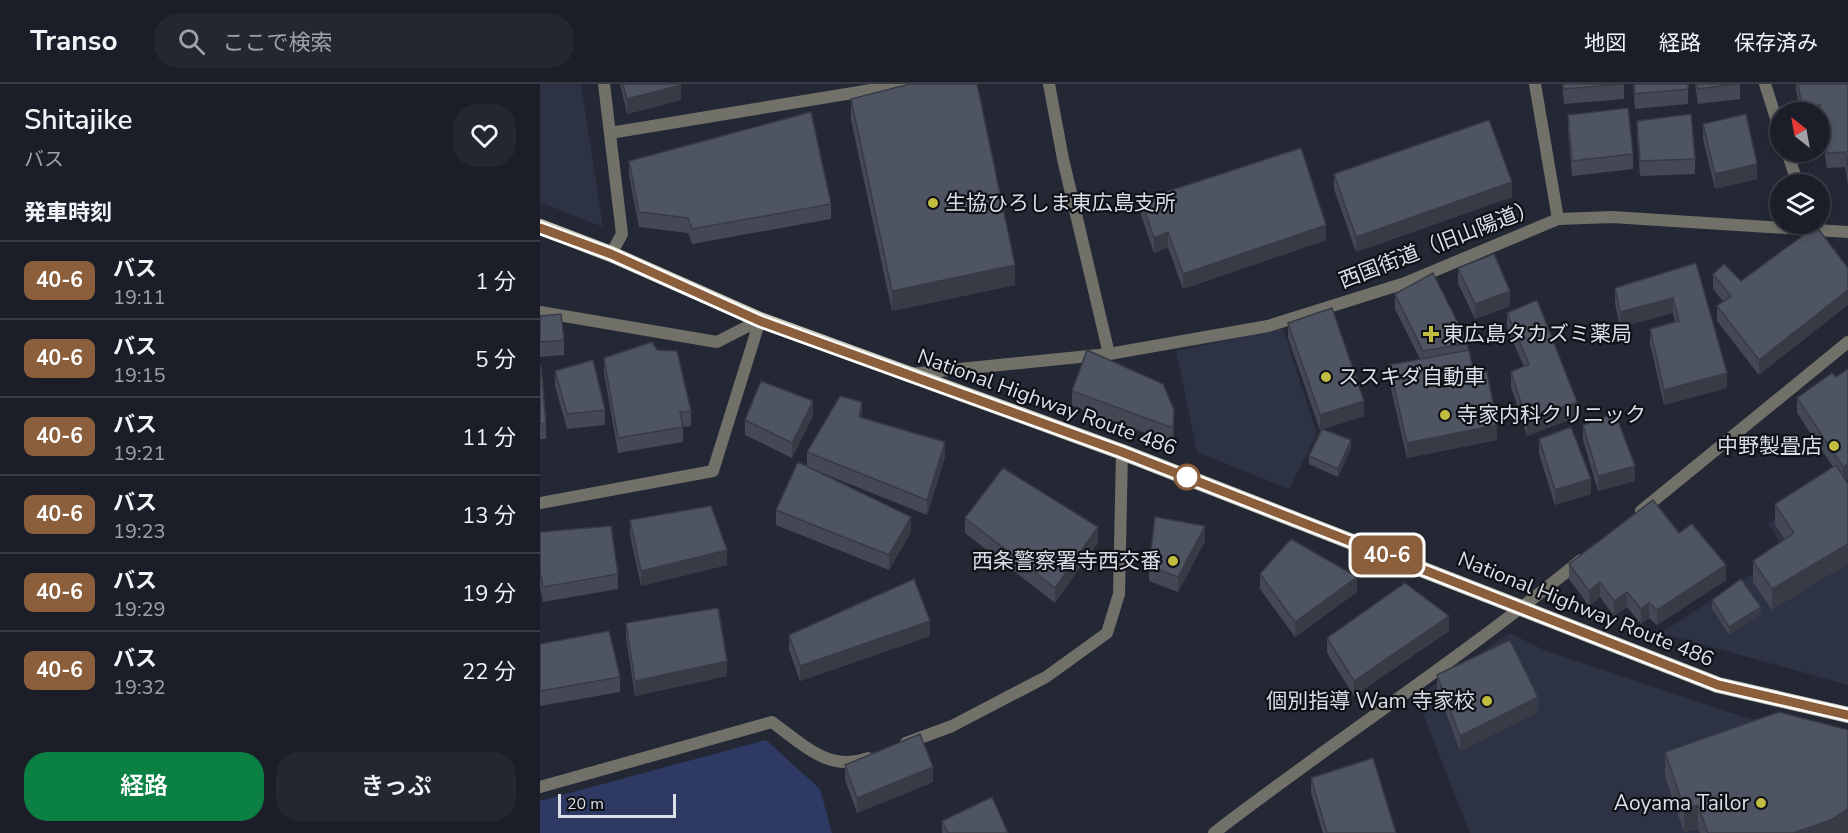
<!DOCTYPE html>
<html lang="ja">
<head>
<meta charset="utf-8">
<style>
	body { margin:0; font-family:"Nunito Sans","Noto Sans JP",sans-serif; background:#242730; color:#f1f3f6; height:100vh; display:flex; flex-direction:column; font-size:22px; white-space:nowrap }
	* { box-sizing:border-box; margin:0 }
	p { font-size:20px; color:#a0a2a8 }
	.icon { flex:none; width:33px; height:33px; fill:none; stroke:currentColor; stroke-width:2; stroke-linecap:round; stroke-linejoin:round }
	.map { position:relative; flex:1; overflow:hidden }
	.details { display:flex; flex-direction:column; background:#1b1e28; width:540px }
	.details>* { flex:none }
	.badge { padding:0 12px; border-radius:9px; font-size:21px; line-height:39px }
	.needle { width:39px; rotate:329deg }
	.controls { position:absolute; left:1230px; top:18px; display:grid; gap:12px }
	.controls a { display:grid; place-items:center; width:60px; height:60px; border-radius:50%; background:#1b1e28; box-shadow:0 3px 9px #0003,0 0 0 2px #393c45; font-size:30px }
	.scale { position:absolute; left:18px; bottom:15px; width:118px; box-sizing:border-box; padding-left:6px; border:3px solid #dbdee7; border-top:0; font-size:16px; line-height:21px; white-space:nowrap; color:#dbdee7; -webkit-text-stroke:4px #0f1117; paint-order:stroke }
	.map>.badge { position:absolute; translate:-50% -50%; box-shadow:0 0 0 3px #fff }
	h2 { padding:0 24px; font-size:22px; line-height:54px }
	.round { display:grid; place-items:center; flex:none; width:63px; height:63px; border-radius:24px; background:#242730 }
	.head { display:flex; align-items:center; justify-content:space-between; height:102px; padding:0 24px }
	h1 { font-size:28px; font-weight:600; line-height:45px }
	.action { display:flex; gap:12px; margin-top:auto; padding:12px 24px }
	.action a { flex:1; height:69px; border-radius:24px; background:#0b8043; color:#fff; font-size:24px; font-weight:600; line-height:69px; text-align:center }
	.action a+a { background:#242730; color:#f1f3f6 }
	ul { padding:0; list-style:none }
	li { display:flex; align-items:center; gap:18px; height:78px; padding:0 24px; border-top:2px solid #393c45 }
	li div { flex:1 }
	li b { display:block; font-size:22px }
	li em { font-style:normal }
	li .badge { min-width:66px; font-weight:700; text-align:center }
	header { display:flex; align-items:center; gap:36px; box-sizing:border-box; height:84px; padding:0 30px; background:#1b1e28; border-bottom:2px solid #393c45 }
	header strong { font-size:28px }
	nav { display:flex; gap:33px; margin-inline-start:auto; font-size:21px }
	.search { width:420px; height:54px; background:#242730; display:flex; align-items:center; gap:15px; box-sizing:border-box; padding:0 21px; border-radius:24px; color:#a0a2a8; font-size:22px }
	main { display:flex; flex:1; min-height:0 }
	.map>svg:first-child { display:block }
	.built { fill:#2d3244 }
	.green { fill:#2e3a63 }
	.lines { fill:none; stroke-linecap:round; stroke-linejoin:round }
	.minor { stroke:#71716a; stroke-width:12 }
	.tertiary { stroke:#71716a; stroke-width:12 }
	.trunk { stroke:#c8c8b8; stroke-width:16 }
	.wall { fill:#444854 }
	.shaded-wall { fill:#373b45 }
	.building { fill:#4f5462; stroke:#373b45; stroke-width:1.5 }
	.line-casing { stroke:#fff; stroke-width:14 }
	.line { stroke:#8b5e3c; stroke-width:9 }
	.poi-dot { fill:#c1bd40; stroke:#0f1117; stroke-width:2 }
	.stop-dot { fill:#fff; stroke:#8b5e3c; stroke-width:3 }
	.labels { text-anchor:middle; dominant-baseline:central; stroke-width:4.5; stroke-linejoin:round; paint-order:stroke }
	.poi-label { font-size:21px; fill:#dbdee7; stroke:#0f1117; text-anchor:start }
	.street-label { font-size:21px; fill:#dbdee7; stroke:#0f1117 }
</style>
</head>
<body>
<header>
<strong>Transo</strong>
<div class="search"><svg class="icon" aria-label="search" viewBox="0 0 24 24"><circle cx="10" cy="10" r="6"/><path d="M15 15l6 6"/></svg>ここで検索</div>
<nav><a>地図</a><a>経路</a><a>保存済み</a></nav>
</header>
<main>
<section class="details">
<div class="head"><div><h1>Shitajike</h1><p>バス</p></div><a class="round"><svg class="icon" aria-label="heart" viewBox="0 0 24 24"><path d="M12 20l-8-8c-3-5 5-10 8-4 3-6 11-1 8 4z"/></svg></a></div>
<h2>発車時刻</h2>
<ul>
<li><span class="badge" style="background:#8b5e3c;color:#fff">40-6</span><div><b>バス</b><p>19:11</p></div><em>1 分</em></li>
<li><span class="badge" style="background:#8b5e3c;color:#fff">40-6</span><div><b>バス</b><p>19:15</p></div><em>5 分</em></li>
<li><span class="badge" style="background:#8b5e3c;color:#fff">40-6</span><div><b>バス</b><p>19:21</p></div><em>11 分</em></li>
<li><span class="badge" style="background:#8b5e3c;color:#fff">40-6</span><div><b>バス</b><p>19:23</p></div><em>13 分</em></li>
<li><span class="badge" style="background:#8b5e3c;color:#fff">40-6</span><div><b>バス</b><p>19:29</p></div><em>19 分</em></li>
<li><span class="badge" style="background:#8b5e3c;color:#fff">40-6</span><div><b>バス</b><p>19:32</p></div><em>22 分</em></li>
</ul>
<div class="action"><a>経路</a><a>きっぷ</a></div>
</section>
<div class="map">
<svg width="1308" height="749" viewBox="0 0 1308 749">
	<rect width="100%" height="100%" fill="#242835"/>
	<path class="built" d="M0 0H41L63 143 0 118Z
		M743 244 777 350 749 405 657 368 636 267Z
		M1296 397 1308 415V601L1121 549 1246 468 1228 440Z
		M970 549 1004 566 1188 628 1308 662V749H930L878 617 883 609Z"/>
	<path class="green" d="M226 656 280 705 292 749H0V717Z"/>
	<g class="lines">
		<path class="minor" d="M64 0 82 150 71 170
			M995 0 1018 135
			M1225 0 1240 47
			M70 49 367 0
			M1247 68 1258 100
			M0 228 177 258 220 236
			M0 419 173 387 220 236
			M1101 427 1308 258
			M366 659 412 642 506 593 567 549 579 510 582 368
			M0 703 232 638C261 659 288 689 328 674
			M674 749C795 656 923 573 1041 476"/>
		<path class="tertiary" d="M509 0 523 75 569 270
			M370 290 569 270 728 242 865 199 1018 135 1072 133 1308 148"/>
		<path class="trunk" d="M0 143 71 170 220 236 582 368 1178 601 1308 631"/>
	</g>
	<path class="wall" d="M80 0H141V16L87 30Z
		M1022 0H1084V15L1024 20Z
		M1093 0H1148V20L1095 25Z
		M1155 0H1200V15L1158 20Z
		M1256 0H1308V101L1305 83 1287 84 1280 36V28H1260L1256 6Z
		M311 15 475 201 352 227 311 36Z
		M1028 31 1093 70V85L1032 92 1028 46Z
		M1097 37 1155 75V90L1100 92 1097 52Z
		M1163 40 1217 95 1175 105 1163 55Z
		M89 77 291 120V135L152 160 148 149 99 143 89 92Z
		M794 90 972 113 816 168 794 105Z
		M601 116 786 156 643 205 628 163 614 169 601 131Z
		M1276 142 1219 291 1177 237V222L1183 217 1173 205V190L1201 197Z
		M1156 179 1187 304 1124 321 1110 260V245L1135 238 1133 229 1080 243 1075 219V204Z
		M918 184 970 222 935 235 918 199Z
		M855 210 928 259V266L934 291 957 356 867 374 849 296V281L880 275 855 225Z
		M967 229 1037 333 987 352 971 303V288L984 283 967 244Z
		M0 232 24 256V271L0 273Z
		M748 239 824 332 783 345 811 364 798 393 769 380V372L781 346H780L748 254Z
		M64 274 151 327V342L143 343V358L78 369 64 289Z
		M0 283 6 340V355H0Z
		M15 287 65 326V341L27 345 15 302Z
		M1292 289 1306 396 1232 526 1213 498V477L1245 456 1235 441V420L1293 383 1257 329V314Z
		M532 307 634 341 633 359 532 322Z
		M273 332 252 374 205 351V336Z
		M322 334 405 373 387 431 272 385 371 448 349 486 236 441V426L267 383V368Z
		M1043 341 1095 397 1058 407 1043 356Z
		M999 355 1051 410 1015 421 999 370Z
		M425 434 558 458 515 519 425 449Z
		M90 436 187 481 101 502 90 451Z
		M0 448 78 490V505L3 518 0 503Z
		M1139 449 1186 496 1117 541 1109 534 1101 540 1087 523 1074 532 1060 513 1049 522 1029 495V480Z
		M665 457 638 508 609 497V482Z
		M720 490 817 508 755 553 720 505Z
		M1172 516 1221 531 1189 551 1172 524Z
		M86 539 187 592 95 612 86 554Z
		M909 547 814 612 787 569V554Z
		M249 551 390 552 260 597 249 566Z
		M0 560 80 593V608L0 622Z
		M897 591 998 628 920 667 897 605Z
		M1125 668 1308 749H1160L1158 745 1144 748 1125 693Z
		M305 681 393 698 317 729 305 696Z
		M771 694 856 749H783L771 709Z
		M402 737 468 749H402Z"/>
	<path class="shaded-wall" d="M141 1V16L87 30V15Z
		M1217 80V95L1175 105V90Z
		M972 98V113L816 168V153Z
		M786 141V156L643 205V190Z
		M628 148V163L614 169V154Z
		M475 181V201L352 227V207Z
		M1308 206V221L1219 291V276Z
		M970 207V222L935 235V220Z
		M1133 214V229L1080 243V228Z
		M1187 289V304L1124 321V306Z
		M273 317V332L252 374V359Z
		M824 317V332L780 346V331Z
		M322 318V333L319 348V333Z
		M1037 318V333L987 352V337Z
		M634 326V341L633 359V344Z
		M957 341V356L867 374V359Z
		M811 356V364L798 393V385Z
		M405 358V373L387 431V416Z
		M1308 380V395L1303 398V383Z
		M1095 382V397L1058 407V392Z
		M1051 395V410L1015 421V406Z
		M371 433V448L349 486V471Z
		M665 442V457L638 508V493Z
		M558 443V458L515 519V504Z
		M1308 460V480L1232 526V505Z
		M187 466V481L101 502V487Z
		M1186 481V496L1117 541V526Z
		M817 493V508L755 553V538Z
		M1060 498V513L1049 522V507Z
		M1087 508V523L1074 532V517Z
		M1109 519V534L1101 540V525Z
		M1221 523V531L1189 551V543Z
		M909 532V547L814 612V597Z
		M390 537V552L260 597V582Z
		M187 577V592L95 612V597Z
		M998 613V628L920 667V652Z
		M393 683V698L317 729V714Z
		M1158 721V745L1144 748V724Z
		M1308 725V749H1253Z"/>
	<path class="building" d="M83 0H141V1L87 15Z
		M370 0H437L475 181 352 207 311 15Z
		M1023 0H1084L1024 5Z
		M1094 0H1148V5L1095 10Z
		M1158 0H1196L1158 5Z
		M1258 0H1308V86L1305 68 1287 69 1280 21 1262 23Z
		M1088 24 1093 70 1032 77 1028 31Z
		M271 28 291 120 152 145 148 134 99 128 89 77Z
		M1151 30 1155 75 1100 77 1097 37Z
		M1206 30 1217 80 1175 90 1163 40Z
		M949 36 972 98 816 153 794 90Z
		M761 64 786 141 643 190 628 148 614 154 601 116Z
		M1276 142 1308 184V206L1219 276 1177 222 1191 212 1173 190 1184 180 1201 197Z
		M954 170 970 207 935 220 918 184Z
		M1156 179 1187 289 1124 306 1110 245 1139 237 1133 214 1080 228 1075 204Z
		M893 189 928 259 883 267 855 210Z
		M997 216 1037 318 987 337 971 288 989 280 967 229Z
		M792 224 824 317 780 331 748 239Z
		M21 230 24 256 0 258V232Z
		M112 258 117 266 137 267 151 327 140 328 143 343 78 354 64 274Z
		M547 266 623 300 634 326 633 344 532 307Z
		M929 266 934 291 947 288 957 341 867 359 849 281Z
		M53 276 65 326 27 330 15 287Z
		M1 282 6 340H0V283Z
		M1308 285V380L1303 383 1257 314 1292 289 1296 293Z
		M221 297 273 317 252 359 205 336Z
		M300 312 322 318 319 333 405 358 387 416 267 368Z
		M1075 329 1095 382 1058 392 1043 341Z
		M1031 343 1051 395 1015 406 999 355Z
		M782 345 811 356 798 385 769 372Z
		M258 378 371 433 349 471 236 426Z
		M1296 381 1308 400V460L1232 505 1213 477 1254 449 1235 420Z
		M463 384 558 443 515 504 425 434Z
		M1113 416 1139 449 1152 440 1186 481 1117 526 1109 519 1101 525 1087 508 1074 517 1060 498 1049 507 1029 480Z
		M171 422 187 466 101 487 90 436Z
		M615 433 665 442 638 493 609 482Z
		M71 442 78 490 3 503 0 488V448Z
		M751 455 817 493 755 538 720 490Z
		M374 495 390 537 260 582 249 551Z
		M1201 495 1221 523 1189 543 1172 516Z
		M865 499 909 532 814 597 787 554Z
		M178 524 187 577 95 597 86 539Z
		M69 547 80 593 0 607V560Z
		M970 556 998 613 920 652 897 591Z
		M1239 628 1308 646V725L1291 736 1253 749H1168L1158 721 1144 724 1125 668Z
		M380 650 393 683 317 714 305 681Z
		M833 674 856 749H787L771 694Z
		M452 713 468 749H408L402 737Z"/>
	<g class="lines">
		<g class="line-casing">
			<path id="line" d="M0 144 71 170 220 237 582 368 1178 601 1308 631"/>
		</g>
		<use href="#line" class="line"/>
	</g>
	<g class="poi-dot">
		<circle cx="393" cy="119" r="6"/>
		<path d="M888 241h6v6h6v6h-6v6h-6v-6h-6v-6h6z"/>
		<circle cx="786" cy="293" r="6"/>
		<circle cx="905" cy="331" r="6"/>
		<circle cx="1294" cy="362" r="6"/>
		<circle cx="633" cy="477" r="6"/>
		<circle cx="947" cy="617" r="6"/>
		<circle cx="1221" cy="719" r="6"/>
	</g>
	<circle class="stop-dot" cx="647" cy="393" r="12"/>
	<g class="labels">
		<g class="poi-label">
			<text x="405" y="119">生協ひろしま東広島支所</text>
			<text x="903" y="250">東広島タカズミ薬局</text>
			<text x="798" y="293">ススキダ自動車</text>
			<text x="917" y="331">寺家内科クリニック</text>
			<text x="1282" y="362" text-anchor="end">中野製畳店</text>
			<text x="621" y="477" text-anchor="end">西条警察署寺西交番</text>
			<text x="935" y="617" text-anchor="end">個別指導 Wam 寺家校</text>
			<text x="1209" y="719" text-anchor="end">Aoyama Tailor</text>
		</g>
		<g class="street-label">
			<text transform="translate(898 160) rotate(-21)">西国街道（旧山陽道）</text>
			<text transform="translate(507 318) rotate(20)">National Highway Route 486</text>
			<text transform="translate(1046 525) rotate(22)">National Highway Route 486</text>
		</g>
	</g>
</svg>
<div class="controls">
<a><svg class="needle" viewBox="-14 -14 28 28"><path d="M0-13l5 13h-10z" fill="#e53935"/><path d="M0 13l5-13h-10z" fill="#a0a2a8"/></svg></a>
<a><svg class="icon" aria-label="layers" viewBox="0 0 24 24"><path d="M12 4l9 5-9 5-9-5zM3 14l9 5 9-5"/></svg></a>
</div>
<div class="scale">20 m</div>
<b class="badge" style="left:847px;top:471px;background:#8b5e3c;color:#fff">40-6</b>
</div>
</main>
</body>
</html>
